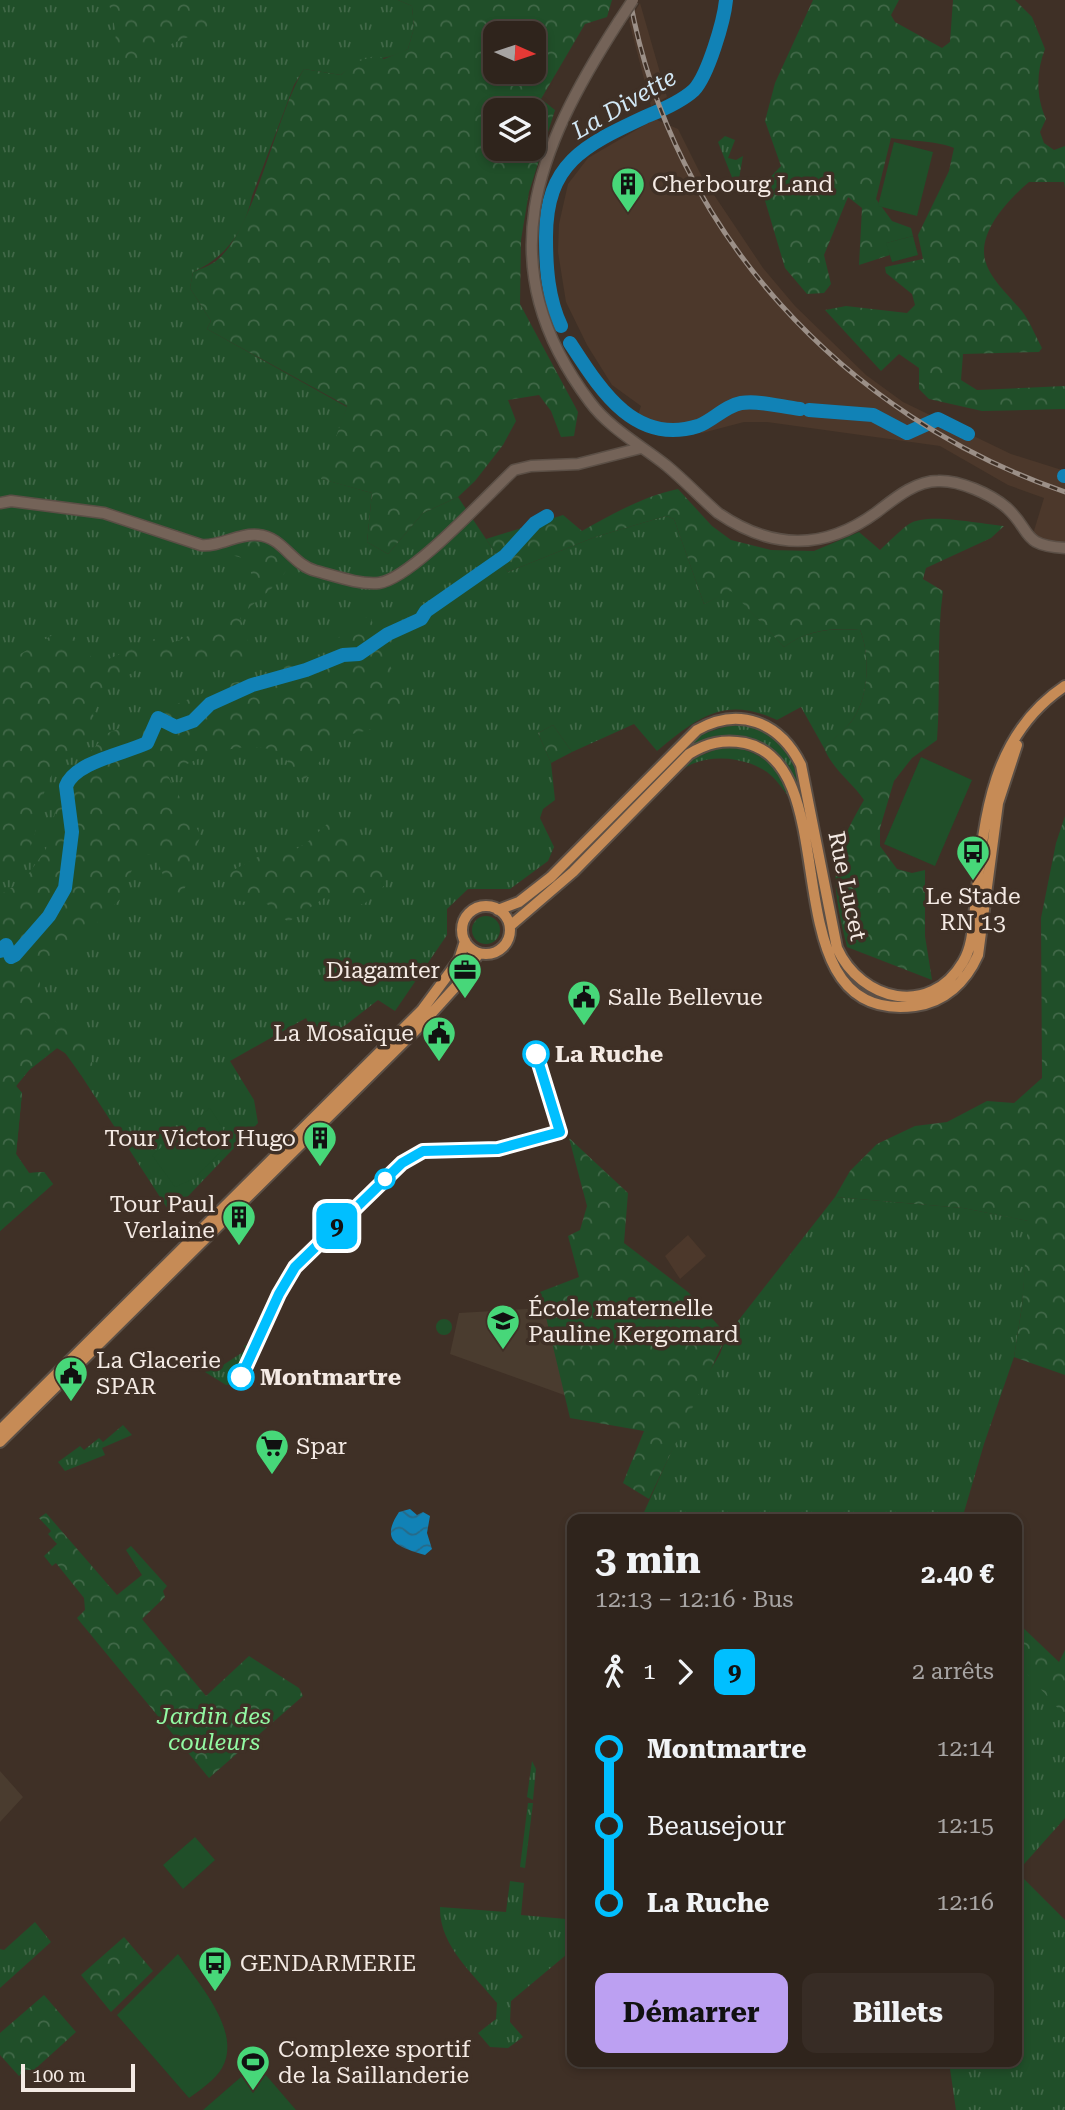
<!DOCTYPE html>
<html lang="fr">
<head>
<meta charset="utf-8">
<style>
	body { margin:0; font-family:"Roboto Serif",serif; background:#372c25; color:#f1f3f6; height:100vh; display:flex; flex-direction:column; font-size:26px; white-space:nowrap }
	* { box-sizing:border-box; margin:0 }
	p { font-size:23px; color:#a7a4a3 }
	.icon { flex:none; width:38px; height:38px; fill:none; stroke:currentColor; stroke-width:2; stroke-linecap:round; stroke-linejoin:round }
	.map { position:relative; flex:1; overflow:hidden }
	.side { position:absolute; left:567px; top:1514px; width:455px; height:553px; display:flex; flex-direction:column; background:#2f241c; border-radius:14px; box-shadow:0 4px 10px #0003,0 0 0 2px #4a413b }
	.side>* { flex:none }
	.badge { padding:0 14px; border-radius:10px; font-size:24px; line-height:46px }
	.needle { width:46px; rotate:93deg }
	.tools { position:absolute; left:483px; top:21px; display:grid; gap:14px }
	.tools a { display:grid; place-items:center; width:63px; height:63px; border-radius:14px; background:#2f241c; box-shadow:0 4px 10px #0003,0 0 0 2px #4a413b; font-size:35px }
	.scale { position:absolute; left:21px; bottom:18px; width:114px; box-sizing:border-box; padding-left:7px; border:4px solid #f4eae4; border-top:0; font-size:19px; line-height:24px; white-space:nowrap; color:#f4eae4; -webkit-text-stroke:5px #3f3026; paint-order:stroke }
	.map>.badge { position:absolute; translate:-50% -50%; box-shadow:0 0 0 4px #fff }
	.legs { display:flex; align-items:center; gap:10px; height:77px; padding:0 28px; font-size:23px }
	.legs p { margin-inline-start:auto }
	.overview { display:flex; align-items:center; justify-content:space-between; height:119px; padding:0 28px }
	h1 { font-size:38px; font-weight:700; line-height:52px }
	.cta { display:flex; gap:14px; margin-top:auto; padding:14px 28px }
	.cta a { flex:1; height:80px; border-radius:14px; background:#bca0f2; color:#111; font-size:28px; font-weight:700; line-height:80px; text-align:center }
	.cta a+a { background:#372c25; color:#f1f3f6 }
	ul { padding:0 28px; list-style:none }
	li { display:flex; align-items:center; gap:24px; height:77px; font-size:26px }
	li i { display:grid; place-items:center; width:10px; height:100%; margin:0 9px; background:currentColor }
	li i::after { content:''; width:18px; height:18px; margin:-9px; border:5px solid; border-radius:50%; background:#2f241c }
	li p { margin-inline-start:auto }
	li:first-child i { background:linear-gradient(#0000 50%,currentColor 0) }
	li:last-child i { background:linear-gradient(currentColor 50%,#0000 0) }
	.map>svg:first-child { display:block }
	.built { fill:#4c382b }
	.education { fill:#4a3c2f }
	.grass { fill:url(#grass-tufts) }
	.forest { fill:url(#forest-crowns); fill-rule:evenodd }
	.garden { fill:#204f29 }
	.water { fill:url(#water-waves) }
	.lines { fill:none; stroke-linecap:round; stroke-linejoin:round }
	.river { stroke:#1182b6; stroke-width:14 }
	.secondary-casing { stroke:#5b4f46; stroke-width:13 }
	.primary-casing { stroke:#5b4f46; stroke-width:14 }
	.secondary { stroke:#746358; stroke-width:10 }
	.primary { stroke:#c68b56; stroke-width:10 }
	.rail-casing { stroke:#9b8f87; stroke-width:5 }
	.rail { stroke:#3f3026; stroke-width:2.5; stroke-dasharray:8; stroke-linecap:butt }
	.secondary-bridge-casing { stroke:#5b4f46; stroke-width:13; stroke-linecap:butt }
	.secondary-bridge { stroke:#746358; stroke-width:10 }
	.line-1-casing { stroke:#fff; stroke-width:16 }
	.line-1 { stroke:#00bfff; stroke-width:10 }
	.stop-1-dot { fill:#fff; stroke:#00bfff; stroke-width:3.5 }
	.labels { text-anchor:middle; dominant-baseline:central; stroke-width:7; stroke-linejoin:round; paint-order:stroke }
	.poi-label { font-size:23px; fill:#f4eae4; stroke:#3f3026; text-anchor:start }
	.street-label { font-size:23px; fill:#f4eae4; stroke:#3f3026 }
	.stop-label { font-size:23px; font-weight:bold; fill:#f4eae4; stroke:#3f3026; text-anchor:start }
	.park-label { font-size:23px; font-style:italic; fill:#93f9a3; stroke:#3f3026 }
	.water-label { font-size:24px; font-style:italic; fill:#d2e8f6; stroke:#3f3026 }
</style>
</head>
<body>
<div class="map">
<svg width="1065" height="2110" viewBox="0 0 1065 2110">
	<defs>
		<pattern id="grass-tufts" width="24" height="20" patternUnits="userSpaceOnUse" patternTransform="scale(1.75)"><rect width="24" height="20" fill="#204f29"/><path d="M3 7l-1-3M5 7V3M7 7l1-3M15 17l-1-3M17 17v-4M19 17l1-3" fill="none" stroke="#416848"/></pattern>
		<pattern id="forest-crowns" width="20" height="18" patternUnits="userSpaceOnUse" patternTransform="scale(1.75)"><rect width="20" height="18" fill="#204f29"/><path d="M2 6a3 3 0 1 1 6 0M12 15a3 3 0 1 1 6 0" fill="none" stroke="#416848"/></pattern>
		<pattern id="water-waves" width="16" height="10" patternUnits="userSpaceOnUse" patternTransform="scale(1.75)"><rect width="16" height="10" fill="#1182b6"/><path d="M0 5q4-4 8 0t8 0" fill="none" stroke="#276a88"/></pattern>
	</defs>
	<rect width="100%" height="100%" fill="#3f3026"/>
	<path class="built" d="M640 3 667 97 651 106 629 21Z
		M655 119 678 129 702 177 763 268 795 306 866 375 903 402 1011 454 1065 471V544L1049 543 1033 534 1044 498 1008 485 940 446 767 422H744L702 433 637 418 641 406 612 385 587 345 566 302 558 252 559 224 568 184 588 158Z
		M688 1235 706 1256 680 1279 665 1256Z"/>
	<path class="education" d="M544 1308 567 1396 450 1354 459 1313Z
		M0 1771 23 1797 0 1822Z"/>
	<path class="grass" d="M0 0H398L412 6 414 28 408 49C381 64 364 54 341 75L304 69 294 85 252 196C245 231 225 258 193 272L190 288 211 321 207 329 347 407 322 479 372 493 367 542 388 554 423 513 458 497 508 572 595 537 666 516 674 519 704 604 731 590 784 647C807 630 833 628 860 630 870 654 869 693 855 716 848 728 834 739 824 748L801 707 777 720C724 695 697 718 657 751L634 724 572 752 553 725 538 733 551 763 555 800 543 809 540 818 554 847 548 861 510 889H468L447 909V935L395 1011 378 1000 320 1045 306 1018 230 1061 254 1100 258 1123 171 1214 68 1055 57 1048 29 1070 16 1086 22 1093 16 1154 29 1173 44 1172 53 1184 0 1231Z
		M725 136 735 140 728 158 736 160 743 156 737 190 718 142Z
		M734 724C775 726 792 752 801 789 796 781 790 767 782 758 755 727 712 731 682 753L702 734Z
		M722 747C754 746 782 766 789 797 782 788 776 779 767 772 742 755 702 753 679 772L692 759Z
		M472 930a14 14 0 1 1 28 0a14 14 0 1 1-28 0Z
		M835 1197 963 1208 1029 1221 1022 1306 1014 1357 984 1444 962 1519H641L702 1383 720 1354 727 1335Z
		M244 1345 250 1346 231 1384 226 1385 205 1372 212 1367 214 1371 246 1350Z
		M123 1425 132 1435 102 1448 105 1455 65 1471 58 1462 80 1446 84 1450 99 1438 103 1442Z
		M1017 1662 1065 1715V1818L1017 1872 1065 1920V2110H956L949 2062H1017Z
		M532 1761 536 1769 533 1800 527 1797Z
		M528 1803H533L525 1868 520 1867Z
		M510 1881 524 1883 521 1915 566 1919 572 1950 511 2001 510 2022 523 2037 508 2048 490 2047 478 2033 496 2019 497 2003C474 1974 439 1946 440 1907L506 1912Z
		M35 1922 51 1942 0 1988V1949L4 1950Z"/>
	<path class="forest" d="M108 0H197L209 23 205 30 123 64 114 56 116 32Z
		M398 0H612L607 17 585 24 541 99 555 110 529 192 521 240 520 304 578 412 574 436 561 437 551 411 539 395 508 400 516 421 503 445 475 481 458 497 423 513 388 554 367 542 372 493 321 479 347 406 207 329 211 321 190 288 193 272C199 269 207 267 213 263 253 238 275 115 304 69L341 75 354 63 377 55 384 59 408 49 414 28 412 6ZM495 33H534V72H495ZM495 110H534V149H495Z
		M813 0H899L891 15 895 22 942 48 950 42 953 0H1015L1032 17 1045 49C1036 72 1036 97 1046 119L1040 132 1044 143 1054 150 1065 146V188L1064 182H1029C1009 199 978 231 985 260 990 280 1012 298 1024 314 1031 324 1036 337 1042 348L1039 352 963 354 961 380 977 390 1065 386V409L982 411 929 399 919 389V368L899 354 881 371 825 310 846 306 907 313 915 305 912 294 886 273 885 267 923 259 918 235 949 171 954 148C939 141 910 141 891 138L876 199 892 221 911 228 913 236 887 243 890 255 859 265 862 208 848 197 824 255 831 284 824 293 807 294 785 268 761 187 781 166 765 121 775 83Z
		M678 489 712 526 731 540 771 550 814 551 859 532 880 550C889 542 899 531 909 524 927 512 980 524 1004 526L991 538 926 568 923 579 943 591C936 640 941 690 937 740L912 758 894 781 880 828V846L897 869 912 873 925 870V936L932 980 847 947C831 880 828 861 864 800 851 781 833 770 824 748 834 738 848 728 855 716 869 693 870 654 860 630 833 627 807 630 784 647L731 591 704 604 674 519 666 516 595 537 508 572 486 539 563 515 582 531C612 514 644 496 678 489Z
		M249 541 269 543 292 564 271 589 248 609 254 581 246 559 217 551Z
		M351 612 371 619 406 704 398 709 405 721 352 734 334 745 305 779 299 778 282 754C248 736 198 757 167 774L201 836C191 855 195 877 181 893L170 891 154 854 141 855 131 872 125 894 40 981C39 995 49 1007 54 1021 79 1030 83 1040 93 1065L81 1075 63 1050 57 1048 29 1070 16 1086 22 1093 16 1154 29 1173 44 1172 53 1184 0 1231V895L25 879 46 849 63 781 108 733 220 686 271 674 300 658 325 656 348 626Z
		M239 614 254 660 233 667 191 660 146 664 105 690 93 714 97 728C85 741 56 765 49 780 30 824 47 846 0 880V666L66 627 97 664 166 634 170 644Z
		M553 725 572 752 551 763 538 733Z
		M336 816 343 824 350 826 356 842 377 859 386 884 363 905 335 891 288 922 267 904 238 901 224 875 267 852C299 859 313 835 336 816Z
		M1065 816V1375L1014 1357 1022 1306 1028 1221 963 1208 835 1197 850 1171 877 1144 915 1126 947 1122 987 1101 1014 1103 1042 1078 1041 918 1056 843Z
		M569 1138 628 1193 624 1243 688 1292 727 1335 649 1499 623 1483 644 1431 570 1418 540 1292 579 1277 568 1236 580 1230 587 1206Z
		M436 1327a8 8 0 1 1 16 0a8 8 0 1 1-16 0Z
		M46 1513 117 1595 142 1575 126 1550 131 1546 167 1586 163 1591 165 1597 142 1619 206 1696 249 1656 299 1688 303 1696 209 1778 77 1618 85 1610 84 1598 56 1563 52 1566 44 1556 57 1544 48 1534 51 1531 39 1518Z
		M1017 1622 1059 1662 1065 1650V1716L1017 1663Z
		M124 1937 153 1971 111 2012 81 1975Z
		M44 1995 76 2032 34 2070H25L19 2076 0 2055V2033Z"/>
	<path class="garden" d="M894 142 933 152 917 216 878 206Z
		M913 236 918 255 892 262 886 243Z
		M921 757 972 780 935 866 884 844Z
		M210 1108 231 1142 193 1179 175 1187 152 1155Z
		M195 1837 215 1860 183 1889 163 1865Z
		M178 1954C197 1982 243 2031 222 2068 215 2080 200 2090 189 2098L117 2015Z
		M259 2067 296 2110H203L249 2070Z"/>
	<path class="water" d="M410 1509 417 1515 423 1512 430 1516 427 1533 432 1549 425 1555C399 1547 379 1542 399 1512Z"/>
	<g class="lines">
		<path class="river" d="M561 326C548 298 546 268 546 237 546 162 585 145 647 116 662 110 682 101 694 90 708 75 724 21 726 0
			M570 343C600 389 634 446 698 426 712 421 725 406 741 403 759 400 782 407 800 409
			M809 410 873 415 907 433 938 419 968 434
			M1064 476H1065
			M0 951 6 945 11 957 15 955 49 916 65 888 72 832 66 786C75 762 123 754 147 743L158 718 176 727 193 721 210 704 252 685 306 670 343 655 359 654 388 634 421 619 426 611 505 556 535 523 547 516"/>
		<g class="secondary-casing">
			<path id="secondary" d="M619 21C536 150 487 265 590 402 609 428 642 446 667 466 685 481 701 498 718 513 772 550 824 551 877 512 894 499 915 481 938 481 959 480 991 494 1007 508 1033 532 1020 545 1065 548
				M0 503 11 501 104 513 201 545C220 547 238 533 258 535 283 537 292 565 316 571 335 576 360 585 379 583 411 579 487 495 514 470L531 466 578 464 641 448"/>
		</g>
		<g class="primary-casing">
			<path id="primary" d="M462 930a24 24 0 1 1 48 0a24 24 0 1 1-48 0Z
				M498 910 519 902 551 877 697 730C739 706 780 722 801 765L837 948C861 1001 930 1018 963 962 974 944 973 919 976 899 984 818 991 735 1065 686
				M510 926 573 872 689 754C707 743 723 739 745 743 851 766 765 1025 915 1006 945 1002 966 982 978 955L998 803 1017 745
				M0 1430 422 1010 459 960 465 941
				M0 1442 419 1027 459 983 479 953"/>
		</g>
		<use href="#secondary" class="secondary"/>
		<use href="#primary" class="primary"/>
		<g class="rail-casing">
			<path id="rail" d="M630 0C672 231 844 416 1065 492"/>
		</g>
		<use href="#rail" class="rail"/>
		<g class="secondary-bridge-casing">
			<path id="secondary-bridge" d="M619 21 633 0"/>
		</g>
		<use href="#secondary-bridge" class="secondary-bridge"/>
	</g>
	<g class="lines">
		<g class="line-1-casing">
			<path id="line-1" d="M241 1377 279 1294 295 1267 402 1163 423 1151 498 1149 560 1132 536 1054"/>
		</g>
		<use href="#line-1" class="line-1"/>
	</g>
	<defs>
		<g id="building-pin" transform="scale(1.75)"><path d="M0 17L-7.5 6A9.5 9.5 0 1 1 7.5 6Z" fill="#47d779" stroke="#3f3026"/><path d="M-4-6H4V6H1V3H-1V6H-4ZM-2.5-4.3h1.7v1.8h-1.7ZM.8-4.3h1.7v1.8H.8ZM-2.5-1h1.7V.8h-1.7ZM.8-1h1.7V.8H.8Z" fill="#111"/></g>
		<g id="bus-pin" transform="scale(1.75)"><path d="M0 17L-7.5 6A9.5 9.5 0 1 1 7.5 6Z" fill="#47d779" stroke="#3f3026"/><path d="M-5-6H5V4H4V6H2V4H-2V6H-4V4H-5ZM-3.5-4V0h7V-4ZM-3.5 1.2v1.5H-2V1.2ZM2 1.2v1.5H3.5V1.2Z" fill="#111"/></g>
		<g id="office-pin" transform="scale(1.75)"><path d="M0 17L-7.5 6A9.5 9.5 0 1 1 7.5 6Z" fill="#47d779" stroke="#3f3026"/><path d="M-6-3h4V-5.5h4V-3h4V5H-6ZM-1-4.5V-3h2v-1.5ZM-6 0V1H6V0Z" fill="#111"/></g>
		<g id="civic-pin" transform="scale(1.75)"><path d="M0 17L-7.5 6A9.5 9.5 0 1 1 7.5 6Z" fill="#47d779" stroke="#3f3026"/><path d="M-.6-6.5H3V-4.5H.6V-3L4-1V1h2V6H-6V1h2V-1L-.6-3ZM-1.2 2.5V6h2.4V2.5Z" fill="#111"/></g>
		<g id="school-pin" transform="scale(1.75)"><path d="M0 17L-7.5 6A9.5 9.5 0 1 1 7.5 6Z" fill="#47d779" stroke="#3f3026"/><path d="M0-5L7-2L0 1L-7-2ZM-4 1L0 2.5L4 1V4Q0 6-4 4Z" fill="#111"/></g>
		<g id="supermarket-pin" transform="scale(1.75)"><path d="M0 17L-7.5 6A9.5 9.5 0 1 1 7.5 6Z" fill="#47d779" stroke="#3f3026"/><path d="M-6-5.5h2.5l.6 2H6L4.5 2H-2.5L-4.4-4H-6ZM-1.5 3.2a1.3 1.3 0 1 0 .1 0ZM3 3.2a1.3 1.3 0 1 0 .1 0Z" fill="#111"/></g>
		<g id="stadium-pin" transform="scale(1.75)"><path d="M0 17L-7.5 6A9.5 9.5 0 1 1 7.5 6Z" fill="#47d779" stroke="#3f3026"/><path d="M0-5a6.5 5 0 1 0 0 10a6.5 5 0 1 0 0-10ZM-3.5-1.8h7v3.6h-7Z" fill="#111"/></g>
	</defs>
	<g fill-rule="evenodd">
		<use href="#building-pin" x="628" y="184"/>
		<use href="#bus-pin" x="973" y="852"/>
		<use href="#office-pin" x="465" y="970"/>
		<use href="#civic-pin" x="584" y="997"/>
		<use href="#civic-pin" x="439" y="1033"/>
		<use href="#building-pin" x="320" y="1138"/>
		<use href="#building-pin" x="239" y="1217"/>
		<use href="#school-pin" x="503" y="1321"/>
		<use href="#civic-pin" x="71" y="1373"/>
		<use href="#supermarket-pin" x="272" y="1446"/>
		<use href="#bus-pin" x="215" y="1963"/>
		<use href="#stadium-pin" x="253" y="2062"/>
	</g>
	<g class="stop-1-dot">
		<circle cx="536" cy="1054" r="12"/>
		<circle cx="385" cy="1179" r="9"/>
		<circle cx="241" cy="1377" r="12"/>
	</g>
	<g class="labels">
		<g class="poi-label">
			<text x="652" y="184">Cherbourg Land</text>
			<text x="973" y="896" text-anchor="middle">Le Stade<tspan x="973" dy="26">RN 13</tspan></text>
			<text x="440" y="970" text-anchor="end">Diagamter</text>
			<text x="608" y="997">Salle Bellevue</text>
			<text x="414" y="1033" text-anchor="end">La Mosaïque</text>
			<text x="296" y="1138" text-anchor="end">Tour Victor Hugo</text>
			<text x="215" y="1204" text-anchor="end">Tour Paul<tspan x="215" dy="26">Verlaine</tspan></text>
			<text x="528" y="1308">École maternelle<tspan x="528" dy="26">Pauline Kergomard</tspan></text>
			<text x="96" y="1360">La Glacerie<tspan x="96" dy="26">SPAR</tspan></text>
			<text x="296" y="1446">Spar</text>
			<text x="240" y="1963">GENDARMERIE</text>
			<text x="278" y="2049">Complexe sportif<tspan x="278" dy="26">de la Saillanderie</tspan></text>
		</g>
		<g class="street-label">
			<text transform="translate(847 886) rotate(78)">Rue Lucet</text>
		</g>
		<g class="stop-label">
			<text x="555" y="1054">La Ruche</text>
			<text x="260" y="1377">Montmartre</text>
		</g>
		<g class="park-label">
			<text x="214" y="1716">Jardin des<tspan x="214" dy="26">couleurs</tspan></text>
		</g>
		<g class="water-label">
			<text transform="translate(624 104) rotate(-30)">La Divette</text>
		</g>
	</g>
</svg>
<div class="tools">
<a><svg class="needle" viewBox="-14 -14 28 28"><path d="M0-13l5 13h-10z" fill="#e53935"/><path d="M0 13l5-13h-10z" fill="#a7a4a3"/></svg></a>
<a><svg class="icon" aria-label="layers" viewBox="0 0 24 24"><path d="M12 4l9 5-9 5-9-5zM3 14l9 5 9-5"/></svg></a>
</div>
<div class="scale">100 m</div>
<b class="badge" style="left:337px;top:1226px;background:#00bfff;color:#111">9</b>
<section class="side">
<div class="overview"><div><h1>3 min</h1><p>12:13 – 12:16 · Bus</p></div><b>2.40 €</b></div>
<div class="legs"><svg class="icon" aria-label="walk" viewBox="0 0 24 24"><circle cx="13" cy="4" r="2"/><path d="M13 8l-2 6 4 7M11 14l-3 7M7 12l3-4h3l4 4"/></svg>1<svg class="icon" aria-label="forward" viewBox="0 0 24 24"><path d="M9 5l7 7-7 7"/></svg><b class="badge" style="background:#00bfff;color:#111">9</b><p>2 arrêts</p></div>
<ul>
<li><i style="color:#00bfff"></i><b>Montmartre</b><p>12:14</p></li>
<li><i style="color:#00bfff"></i><span>Beausejour</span><p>12:15</p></li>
<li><i style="color:#00bfff"></i><b>La Ruche</b><p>12:16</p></li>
</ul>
<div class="cta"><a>Démarrer</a><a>Billets</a></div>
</section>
</div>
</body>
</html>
